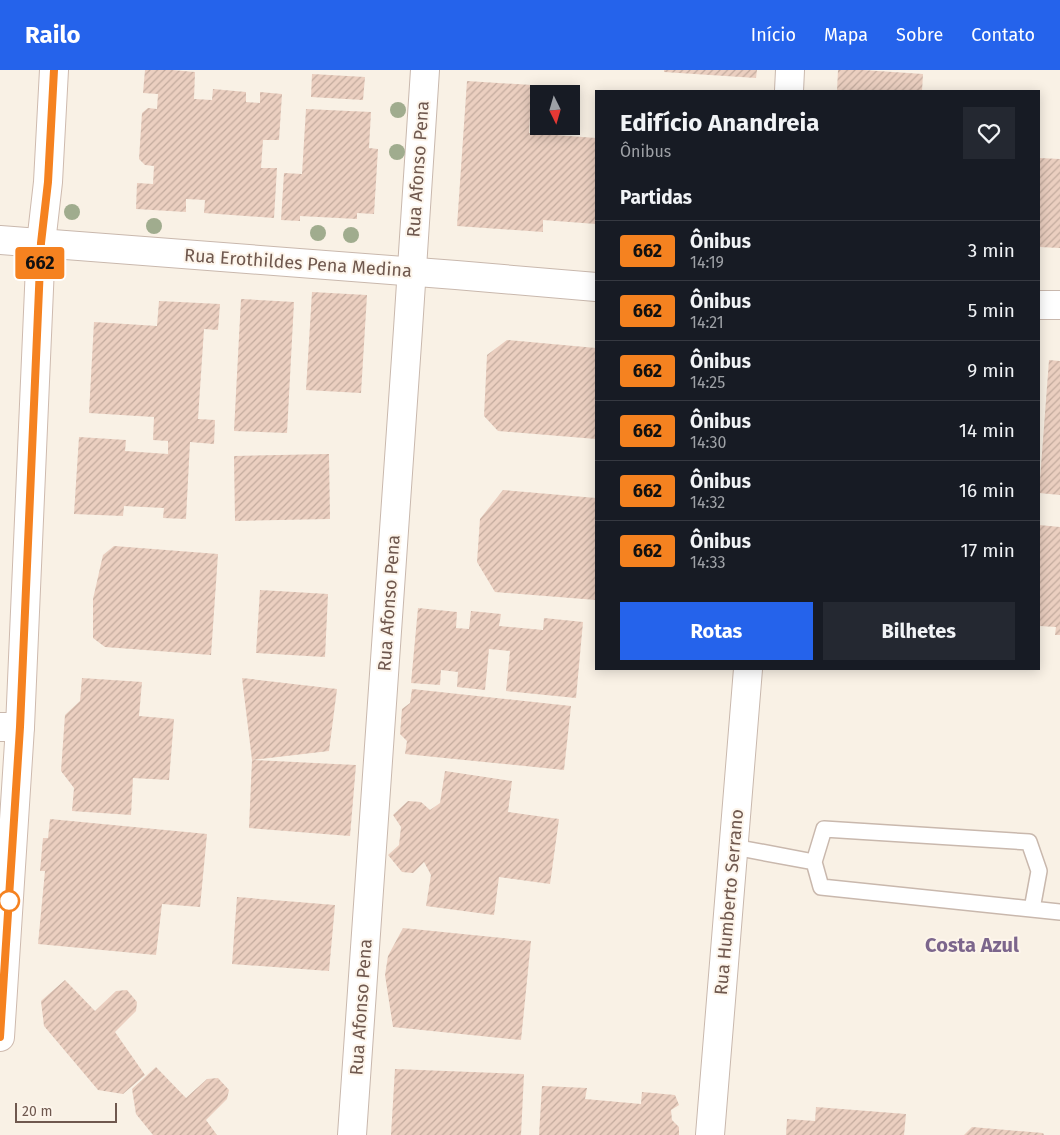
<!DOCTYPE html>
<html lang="pt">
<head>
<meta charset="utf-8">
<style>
	body { margin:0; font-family:"Fira Sans",sans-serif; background:#242831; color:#f1f3f6; height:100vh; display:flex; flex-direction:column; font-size:19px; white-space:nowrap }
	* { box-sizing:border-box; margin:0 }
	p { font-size:16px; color:#9ea1a6 }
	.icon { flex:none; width:28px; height:28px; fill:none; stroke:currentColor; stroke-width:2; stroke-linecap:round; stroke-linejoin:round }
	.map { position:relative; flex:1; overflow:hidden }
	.side { position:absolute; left:595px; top:20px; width:445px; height:580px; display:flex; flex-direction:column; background:#171b24; border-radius:0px; box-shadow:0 2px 12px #0003 }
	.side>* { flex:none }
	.badge { padding:0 10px; border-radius:4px; font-size:18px; line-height:32px }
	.needle { width:32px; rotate:175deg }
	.controls { position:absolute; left:530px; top:15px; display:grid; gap:10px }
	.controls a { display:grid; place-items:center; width:50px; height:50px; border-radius:0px; background:#171b24; box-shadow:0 2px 12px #0003; font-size:25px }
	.scale { position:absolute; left:15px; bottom:12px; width:102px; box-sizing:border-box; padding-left:5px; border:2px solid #6f584e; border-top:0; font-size:14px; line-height:18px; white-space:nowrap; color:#6f584e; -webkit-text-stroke:4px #fdf5eb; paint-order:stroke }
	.map>.badge { position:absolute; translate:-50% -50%; box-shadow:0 0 0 2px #fff }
	h2 { padding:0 25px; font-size:19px; line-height:45px }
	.round { display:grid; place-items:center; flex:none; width:52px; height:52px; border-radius:0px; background:#242831 }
	.headline { display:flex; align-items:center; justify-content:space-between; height:85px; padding:0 25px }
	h1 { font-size:24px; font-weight:700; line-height:38px }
	.cta { display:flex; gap:10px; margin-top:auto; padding:10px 25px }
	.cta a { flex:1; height:58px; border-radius:0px; background:#2563eb; color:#fff; font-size:20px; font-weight:700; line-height:58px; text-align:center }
	.cta a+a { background:#242831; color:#f1f3f6 }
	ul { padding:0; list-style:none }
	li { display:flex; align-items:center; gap:15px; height:60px; padding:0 25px; border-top:1px solid #363941 }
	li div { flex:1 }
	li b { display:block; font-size:19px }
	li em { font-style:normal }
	li .badge { min-width:55px; font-weight:700; text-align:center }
	header { display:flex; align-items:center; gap:30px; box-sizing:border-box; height:70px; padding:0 25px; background:#2563eb; color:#fff }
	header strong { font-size:24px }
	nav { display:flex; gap:28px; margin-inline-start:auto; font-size:18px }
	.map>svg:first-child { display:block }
	.building { fill:url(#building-hatch) }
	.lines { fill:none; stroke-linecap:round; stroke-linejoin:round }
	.service-casing { stroke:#c9b8ad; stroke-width:18 }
	.minor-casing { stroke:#c9b8ad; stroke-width:30 }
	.tertiary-casing { stroke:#c9b8ad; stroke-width:30 }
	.secondary-casing { stroke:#cebaae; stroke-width:30 }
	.service { stroke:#fff; stroke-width:15 }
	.minor { stroke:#fff; stroke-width:28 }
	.tertiary { stroke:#fff; stroke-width:28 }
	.secondary { stroke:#fff; stroke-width:28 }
	.tree { fill:#a0ac8e }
	.line-casing { stroke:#fff; stroke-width:11 }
	.line { stroke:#f58220; stroke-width:8 }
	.stop-dot { fill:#fff; stroke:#f58220; stroke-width:2.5 }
	.labels { text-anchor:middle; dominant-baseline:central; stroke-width:4; stroke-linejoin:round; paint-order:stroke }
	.street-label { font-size:18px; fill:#6f584e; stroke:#fdf5eb }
	.quarter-label { font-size:20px; font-weight:bold; fill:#7c668c; stroke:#fdf5eb }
</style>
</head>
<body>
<header>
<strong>Railo</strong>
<nav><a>Início</a><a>Mapa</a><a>Sobre</a><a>Contato</a></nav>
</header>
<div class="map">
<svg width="1060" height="1065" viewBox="0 0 1060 1065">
	<defs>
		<pattern id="building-hatch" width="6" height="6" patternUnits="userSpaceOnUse" patternTransform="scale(1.25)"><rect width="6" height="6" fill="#ebcfc0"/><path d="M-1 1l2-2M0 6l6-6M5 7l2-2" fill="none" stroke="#c3ab9e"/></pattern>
	</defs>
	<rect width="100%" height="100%" fill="#f9f1e5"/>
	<path class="building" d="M145 0H172L195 2 194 29 212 30 213 19 246 22V32L260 33V22L282 24 279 70H263L261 98H277L274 148 204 143 205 130 186 129V142L136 139 137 113 153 114 154 96 145 95 139 89 142 43 148 38 157 39 158 24 143 23Z
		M664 0H757L756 8 664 2Z
		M838 0H863L923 4 922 21H837Z
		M312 4 365 7 363 30 311 27Z
		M467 11 532 15 529 63 596 68V154L543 150V162L457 156Z
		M306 39 371 42 369 78 378 79 374 144 357 143V149L300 146V151L281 150 284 103 302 104Z
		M1039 88 1060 89V178L1039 177Z
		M312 222 367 225 361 323 306 320Z
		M241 229 294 232 287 363 234 361Z
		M159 231 220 234 218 260 204 259 198 349 215 350 214 374 190 372 186 449 163 448 164 438 124 436 123 446 74 444 79 367 126 370 125 381 168 384V371L153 370 154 347 89 343 94 252 157 256Z
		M507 270 596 278V369L498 361 484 346 487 285Z
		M1049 290 1060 291V425L1039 423Z
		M329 384 330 449 235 451 234 386Z
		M503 420 596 428V530L495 522 477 492 480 449Z
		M1039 455 1060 457V565H1055L1056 557 1039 556Z
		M114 476 218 484 211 585 105 577 93 568V529L103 485Z
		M260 520 328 524 325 587 256 583Z
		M418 538 457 542 456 558 469 559 471 541 501 544 499 556 543 560 544 548 583 552 576 628 506 621 510 581 489 579 485 620 457 617 458 602 441 600 440 615 411 613Z
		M82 608 142 612 139 646 174 649 169 710 133 708 131 745 72 741 74 718 61 701 65 645 80 631Z
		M242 608 337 619 329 681 252 690 356 695 350 766 249 758 252 690Z
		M412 619 571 636 564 700 405 684 407 671 400 664 402 639 410 633Z
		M445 701 512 711 508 742 559 749 550 814 499 807 494 845 426 836 431 805 424 792 413 803 402 802 388 785 399 775 401 757 393 745 408 731 421 732 430 740 440 733Z
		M50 749 207 764 200 837 162 834 156 885 38 874 45 801H40L43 768H48Z
		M237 827 335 835 329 901 232 894Z
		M403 858 531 871 521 970 393 957 385 905 388 886Z
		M65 910 95 941 116 921 127 920 137 932 136 941 115 962 145 1005 123 1024 98 1020 44 956 41 931Z
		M156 997 186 1028 207 1009 218 1008 229 1020 227 1029 206 1050 217 1065H153L136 1044 132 1019Z
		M395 999 524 1004 521 1065H391Z
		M542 1016 587 1018 585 1029 641 1034 642 1022 675 1025 679 1035 671 1040 672 1050 679 1057V1065H539Z
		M816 1037 906 1044 904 1065H786L787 1049 815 1051Z
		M972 1057 1043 1063 1044 1065H964Z"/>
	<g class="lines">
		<g class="service-casing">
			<path id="service" d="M734 777 814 792 821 817 1060 842
				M814 792 824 759 1029 772 1039 801 1032 839"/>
		</g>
		<g class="minor-casing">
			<path id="minor" d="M789 21 790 0
				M0 657H20
				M352 1065 408 259 425 0
				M710 1065 748 599"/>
		</g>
		<g class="tertiary-casing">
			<path id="tertiary" d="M0 170 456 205 596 217
				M1039 235H1060"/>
		</g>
		<g class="secondary-casing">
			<path id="secondary" d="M0 967 20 657 41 173 48 112 54 0"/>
		</g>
		<use href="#service" class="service"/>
		<use href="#minor" class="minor"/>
		<use href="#tertiary" class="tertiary"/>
		<use href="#secondary" class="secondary"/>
	</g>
	<g class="tree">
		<circle cx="398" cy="40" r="8"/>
		<circle cx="397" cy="82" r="8"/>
		<circle cx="72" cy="142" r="8"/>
		<circle cx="154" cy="156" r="8"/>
		<circle cx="318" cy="163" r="8"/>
		<circle cx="351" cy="165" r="8"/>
	</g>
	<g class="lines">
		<g class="line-casing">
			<path id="line" d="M0 967 20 657 41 173 48 112 54 0"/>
		</g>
		<use href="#line" class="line"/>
	</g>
	<circle class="stop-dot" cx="9" cy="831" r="10"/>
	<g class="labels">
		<g class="street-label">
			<text transform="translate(418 99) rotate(-86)">Rua Afonso Pena</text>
			<text transform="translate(298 193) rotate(4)">Rua Erothildes Pena Medina</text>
			<text transform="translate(389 533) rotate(-86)">Rua Afonso Pena</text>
			<text transform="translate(729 832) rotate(-85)">Rua Humberto Serrano</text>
			<text transform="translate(361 937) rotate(-86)">Rua Afonso Pena</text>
		</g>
		<g class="quarter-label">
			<text x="972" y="875">Costa Azul</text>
		</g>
	</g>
</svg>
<div class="controls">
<a><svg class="needle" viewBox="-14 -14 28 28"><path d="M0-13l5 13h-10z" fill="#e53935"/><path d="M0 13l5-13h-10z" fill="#9ea1a6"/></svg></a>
</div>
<div class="scale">20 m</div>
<b class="badge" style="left:40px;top:193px;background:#f58220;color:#111">662</b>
<section class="side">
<div class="headline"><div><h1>Edifício Anandreia</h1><p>Ônibus</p></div><a class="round"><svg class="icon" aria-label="heart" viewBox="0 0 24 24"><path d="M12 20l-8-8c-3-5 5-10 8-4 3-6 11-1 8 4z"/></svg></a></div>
<h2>Partidas</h2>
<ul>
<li><span class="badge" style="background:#f58220;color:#111">662</span><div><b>Ônibus</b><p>14:19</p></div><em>3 min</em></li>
<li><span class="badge" style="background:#f58220;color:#111">662</span><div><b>Ônibus</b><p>14:21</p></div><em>5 min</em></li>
<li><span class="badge" style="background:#f58220;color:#111">662</span><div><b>Ônibus</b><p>14:25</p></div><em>9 min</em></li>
<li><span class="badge" style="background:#f58220;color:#111">662</span><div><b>Ônibus</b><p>14:30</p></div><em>14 min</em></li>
<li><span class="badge" style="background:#f58220;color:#111">662</span><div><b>Ônibus</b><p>14:32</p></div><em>16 min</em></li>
<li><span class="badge" style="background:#f58220;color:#111">662</span><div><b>Ônibus</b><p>14:33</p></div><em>17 min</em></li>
</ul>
<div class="cta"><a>Rotas</a><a>Bilhetes</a></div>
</section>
</div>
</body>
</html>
